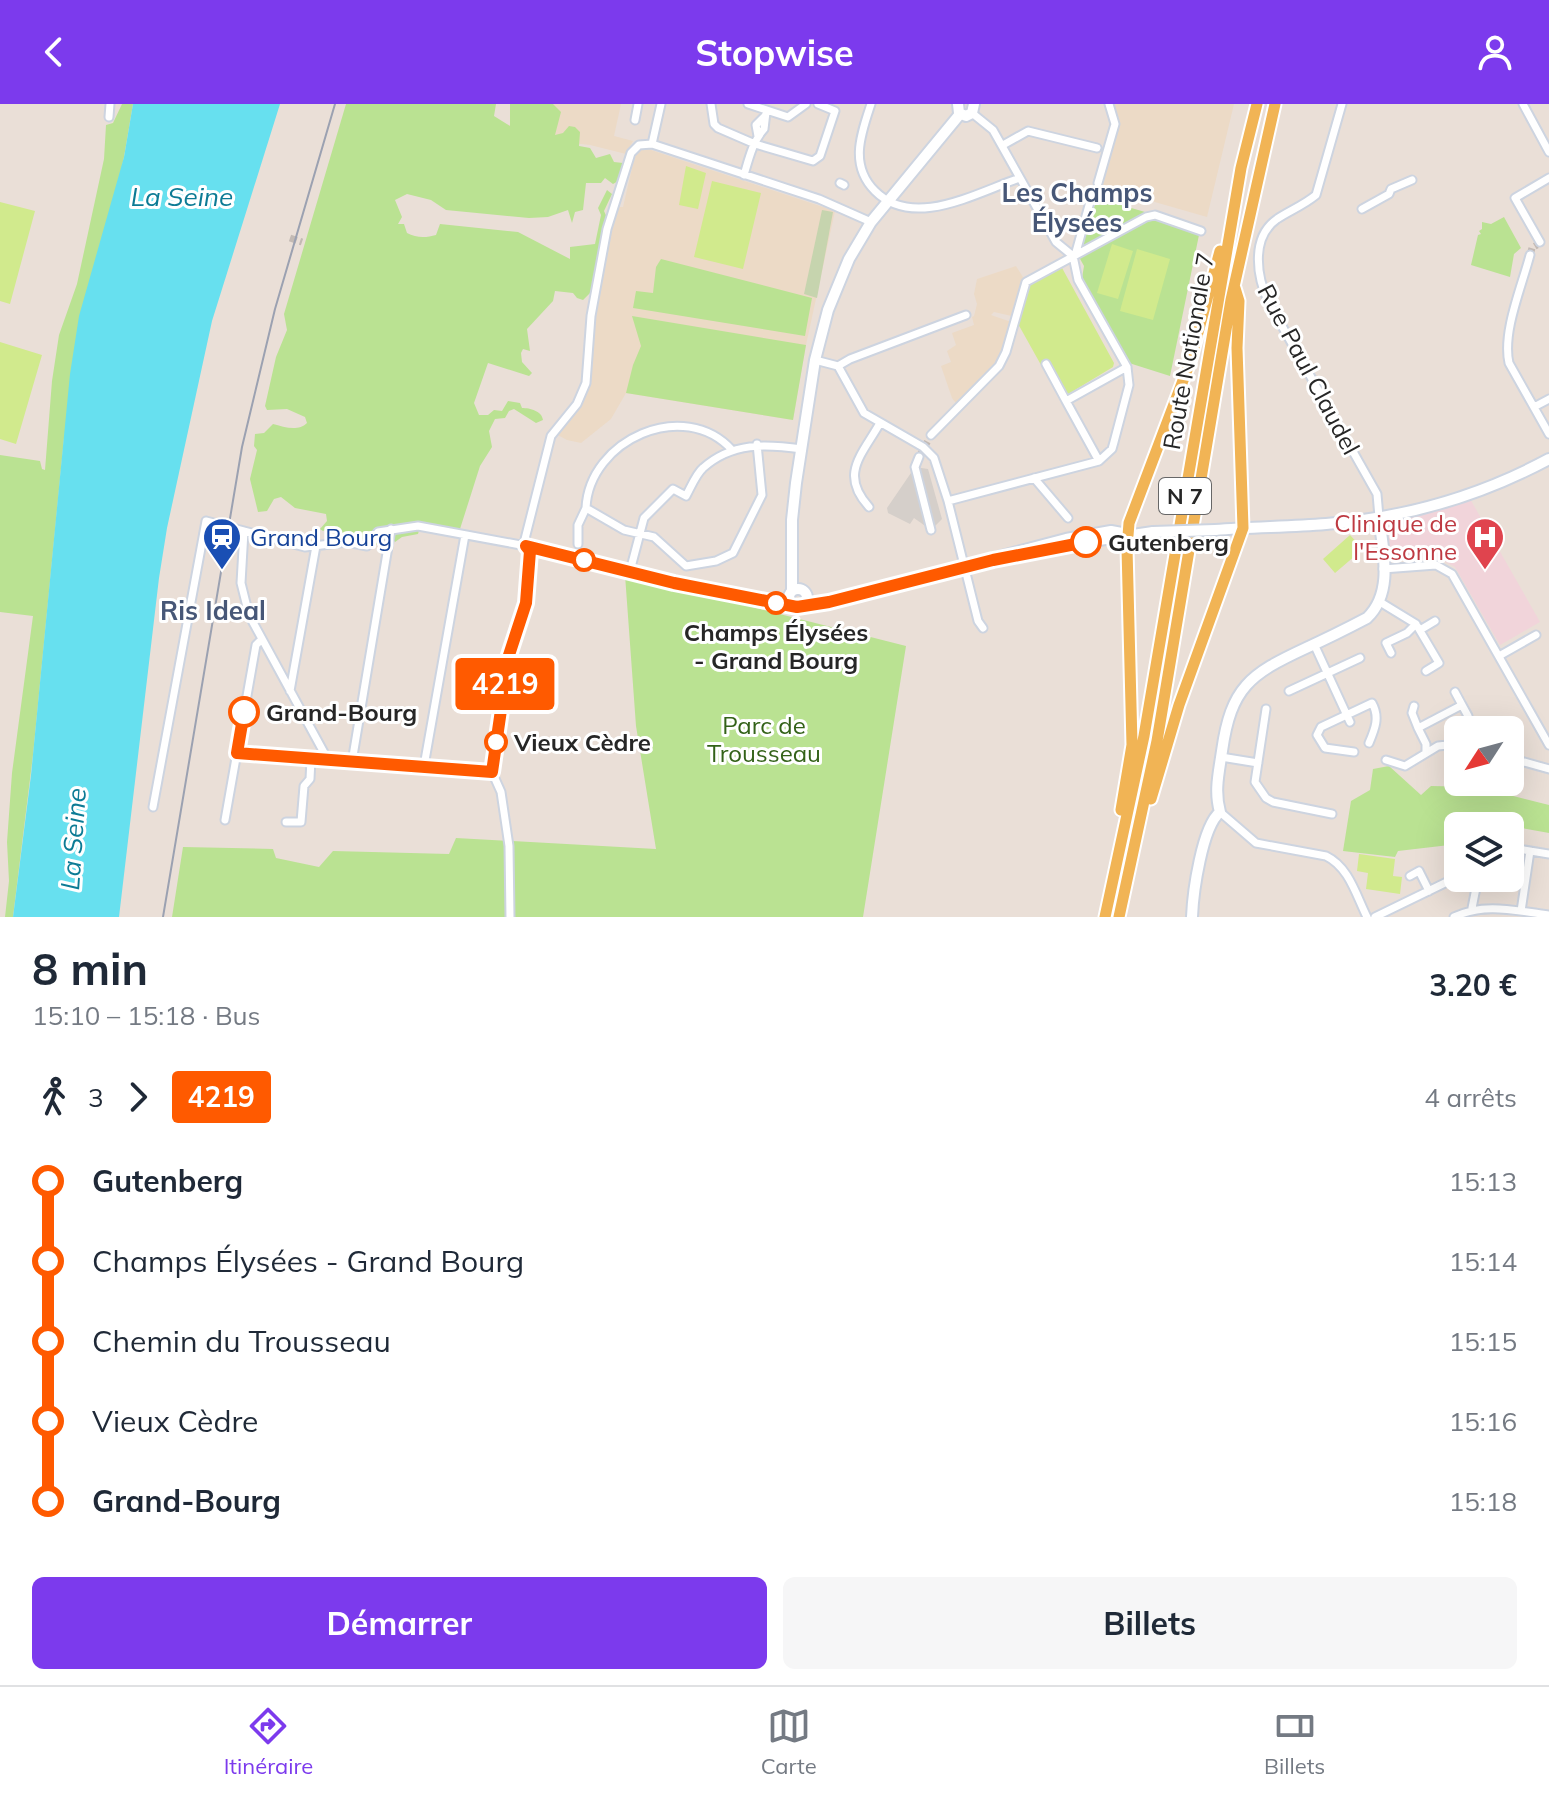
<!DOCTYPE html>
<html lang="fr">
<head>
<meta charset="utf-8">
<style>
	body { margin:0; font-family:Mulish,sans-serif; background:#f6f6f7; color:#1f2937; height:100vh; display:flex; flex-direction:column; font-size:30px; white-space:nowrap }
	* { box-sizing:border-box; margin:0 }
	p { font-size:26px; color:#747a83 }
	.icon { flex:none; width:44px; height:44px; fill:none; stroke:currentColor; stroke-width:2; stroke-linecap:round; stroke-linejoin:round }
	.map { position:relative; height:813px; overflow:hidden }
	.side { display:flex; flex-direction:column; background:#fff; flex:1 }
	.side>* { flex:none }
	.badge { padding:0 16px; border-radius:6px; font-size:28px; line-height:52px }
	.needle { width:52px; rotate:234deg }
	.tools { position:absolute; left:1444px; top:612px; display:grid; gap:16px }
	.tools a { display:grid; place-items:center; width:80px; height:80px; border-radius:12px; background:#fff; box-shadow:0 8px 32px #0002; font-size:40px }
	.map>.badge { position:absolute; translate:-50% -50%; box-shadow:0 0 0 4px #fff }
	.legs { display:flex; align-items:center; gap:12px; height:88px; padding:0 32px; font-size:26px }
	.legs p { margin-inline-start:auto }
	.summary { display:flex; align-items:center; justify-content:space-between; height:136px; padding:0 32px }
	h1 { font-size:44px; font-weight:700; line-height:60px }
	.cta { display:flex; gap:16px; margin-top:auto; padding:16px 32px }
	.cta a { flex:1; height:92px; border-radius:12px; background:#7c3aed; color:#fff; font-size:32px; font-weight:700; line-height:92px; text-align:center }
	.cta a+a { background:#f6f6f7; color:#1f2937 }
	ul { padding:0 32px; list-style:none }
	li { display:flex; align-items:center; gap:28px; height:80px; font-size:30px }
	li i { display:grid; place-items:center; width:12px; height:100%; margin:0 10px; background:currentColor }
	li i::after { content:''; width:20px; height:20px; margin:-10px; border:6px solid; border-radius:50%; background:#fff }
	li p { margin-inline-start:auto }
	li:first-child i { background:linear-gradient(#0000 50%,currentColor 0) }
	li:last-child i { background:linear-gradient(currentColor 50%,#0000 0) }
	header { display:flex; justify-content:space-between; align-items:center; height:104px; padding:0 32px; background:#7c3aed; color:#fff; font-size:36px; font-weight:700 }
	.menu { display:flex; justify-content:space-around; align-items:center; height:112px; border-top:2px solid #e0e1e3; background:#fff; font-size:22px; color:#747a83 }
	.menu a { display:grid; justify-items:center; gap:4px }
	.menu .selected { color:#7c3aed }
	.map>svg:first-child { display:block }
	.education { fill:#ecdac6 }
	.medical { fill:#f1d4da }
	.green { fill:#bae292 }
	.cemetery { fill:#c6d4ae }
	.pitch { fill:#d1ea8d }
	.plaza { fill:#d5cfca }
	.water { fill:#67e0ef }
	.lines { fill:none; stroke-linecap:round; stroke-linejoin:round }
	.street-tunnel { stroke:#c3bab4; stroke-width:7; stroke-dasharray:7 3.5; stroke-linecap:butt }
	.street-casing { stroke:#cdd4e0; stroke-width:11 }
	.secondary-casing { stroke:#cdd4e0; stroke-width:14 }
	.primary-casing { stroke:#fff; stroke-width:15 }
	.street { stroke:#fff; stroke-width:7 }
	.secondary { stroke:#fff; stroke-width:10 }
	.primary { stroke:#f1b455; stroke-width:11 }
	.rail { stroke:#9ba1b1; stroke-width:2 }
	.secondary-bridge-casing { stroke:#cdd4e0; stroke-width:14; stroke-linecap:butt }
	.secondary-bridge { stroke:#fff; stroke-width:10 }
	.line-1-casing { stroke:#fff; stroke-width:18 }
	.line-1 { stroke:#ff5a00; stroke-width:12 }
	.stop-1-dot { fill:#fff; stroke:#ff5a00; stroke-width:4 }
	.labels { text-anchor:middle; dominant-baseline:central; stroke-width:6; stroke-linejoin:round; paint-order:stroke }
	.shield { fill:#fff; stroke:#676767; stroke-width:2 }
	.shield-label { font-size:22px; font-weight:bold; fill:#262626 }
	.street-label { font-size:24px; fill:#262626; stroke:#fff }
	.health-label { font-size:24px; fill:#be3a42; stroke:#fff; text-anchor:end }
	.transit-label { font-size:24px; fill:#164399; stroke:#fff; text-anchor:start }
	.stop-label { font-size:24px; font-weight:bold; fill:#262626; stroke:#fff; text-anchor:start }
	.park-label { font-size:24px; fill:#336218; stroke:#fff }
	.neighbourhood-label { font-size:26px; font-weight:bold; fill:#475777; stroke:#fff }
	.water-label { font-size:26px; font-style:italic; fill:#0c7b95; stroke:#fff }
</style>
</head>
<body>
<header><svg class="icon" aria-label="back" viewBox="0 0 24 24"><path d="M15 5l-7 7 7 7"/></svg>Stopwise<svg class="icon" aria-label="person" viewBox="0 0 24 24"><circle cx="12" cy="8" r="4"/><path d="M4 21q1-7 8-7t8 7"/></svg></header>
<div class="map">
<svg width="1549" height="813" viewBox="0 0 1549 813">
	<rect width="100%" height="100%" fill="#eadfd7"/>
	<path class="education" d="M510 0H621L614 32 633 37 626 50 590 41 486 29 506 20 513 22Z
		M1111 0H1234L1207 113 1099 82 1117 17Z
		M642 43 835 107 806 241 793 316 626 289 611 315 581 339 567 336 556 330 590 278 592 235 611 127 615 109 619 103H623L636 47Z
		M1016 162 1026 178 1016 213 994 208 991 211 1014 219 999 262 959 303 952 294 941 262 951 258 947 247 956 241 952 229 974 221 972 213 974 212 977 200 974 190 977 175Z"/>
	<path class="medical" d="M1469 393 1540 518 1500 541 1455 463 1438 454 1392 457 1387 422 1391 416Z"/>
	<path class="green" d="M122 0H133L124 53 64 334 33 651 13 813H5L9 777 7 738 12 669 33 512 0 508V351L40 357 42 365 45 366 52 277 59 231 77 180 104 55 106 21 113 19Z
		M346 0H496L494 12 510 22V0H553L561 8 555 31 563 29 569 22 575 23 580 28 579 42 590 44 596 54 610 50 614 58 623 59C626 68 621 76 613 80L605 74 601 79H586L583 106 575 108 572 119 568 106 548 113 529 114 446 106 431 96 407 90 395 96 402 113 398 120H404L407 129C416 134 426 134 436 131L440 120 518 128 570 155V143L595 140 601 111 598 104 607 86 612 90 604 107 608 116 595 184 583 196 577 194 573 189 555 187 553 197 527 225 530 247 523 245 521 249 522 258 532 269 529 272 488 259 474 299 479 311H488L494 306 502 307 508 297 520 299 522 304C530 304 542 307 543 316L536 319 514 305 509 307 505 314 495 315 489 327 492 343 480 362 460 425 421 420 418 430 402 433 395 438 386 426 381 428 383 437 380 441 336 434 333 422 323 427 320 425 327 417 326 410 295 404 281 393 274 395 267 407 258 408 250 375 257 346 254 342 255 330 264 329 273 320C284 323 298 328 307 319L305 313 287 305 267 306 265 302 276 253 287 226 284 210Z
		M1097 94 1145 108 1144 111 1081 146Z
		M1504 113 1521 144 1514 150 1510 173 1471 161 1478 131 1481 130 1479 127 1482 125V118L1491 120Z
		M1151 114 1161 115 1199 131 1170 272 1129 259 1082 174 1084 162 1079 153Z
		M661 155 812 194 805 232 633 204 636 187 653 189 656 163Z
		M632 212 806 241 793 316 626 289 633 261 641 242Z
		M625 471 906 542 863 813H172L183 743 273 745 276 754 319 763 333 747 449 750 456 734 656 745 636 622Z
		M1389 662 1421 691 1431 682 1478 683 1549 701V729L1510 722H1458V740L1398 747 1395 753 1343 747 1351 697 1370 686 1373 665Z"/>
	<path class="cemetery" d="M822 106 833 108 817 194 804 190Z"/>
	<path class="pitch" d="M686 62 706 69 698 105 679 101Z
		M712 77 761 89 743 165 694 153Z
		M0 98 35 107 10 200 0 197Z
		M1112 140 1133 147 1118 195 1097 189Z
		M1137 145 1170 155 1153 216 1120 207Z
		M1061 162 1114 259 1113 263 1060 295 1017 218 1028 182Z
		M0 238 42 251 16 340 0 335Z
		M1350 431 1363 445 1335 469 1323 455Z
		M1359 750 1395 755 1393 772 1402 773 1400 790 1366 785 1368 769 1357 767Z"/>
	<path class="plaza" d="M915 363 928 365 942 415 931 426 914 414 910 420 888 409 887 404Z"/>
	<path class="water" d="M133 0H280L212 217 167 424 159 474 119 813H13L31 671 70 270 79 212 124 53Z"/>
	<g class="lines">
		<path class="street-tunnel" d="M290 134 302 138
			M1530 151 1532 144 1537 141
			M919 353 931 331"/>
		<g class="street-casing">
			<path id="street" d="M711 0 714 20 718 24 755 40 813 57 820 52 835 7 818 0
				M748 0 788 13 806 0
				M871 0C861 30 849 61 875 87 914 126 977 88 1020 74
				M1342 0 1316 91C1304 101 1289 107 1277 115 1250 134 1257 174 1269 199L1377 390 1379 413
				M1523 0 1549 48
				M109 13 110 0
				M635 16 638 0
				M758 32 756 21 764 13
				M652 40 661 0
				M1003 41 1028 27 1097 44
				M744 71C749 54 753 37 764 25L766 8
				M840 79 844 81
				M1098 79 1115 20 1109 0
				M1362 105 1389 90 1391 85 1412 76
				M1540 138 1515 94 1549 74
				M1076 148 1093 87
				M1530 151C1522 182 1502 228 1509 259L1549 330
				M815 256 838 262 864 309 923 343 934 354 948 397 978 517 983 524
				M1046 260 1066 297
				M838 262 850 255 966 211
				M1534 303 1549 295
				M931 331 999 262 1006 248 1026 178 1146 113 1155 111 1201 127
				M732 346C684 293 589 336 586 404L624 426 654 433 686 462 716 457 733 449 762 391 757 340
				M919 353 915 363 931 426
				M1099 357 1066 297 1127 263
				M1034 374 1068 414
				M948 397 1099 357 1112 345 1114 338 1129 281 1127 263 1078 176 1073 152 1056 138 993 26 972 9
				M869 403C839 370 862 351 880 319
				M244 427 241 479 249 511 328 656
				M578 440V421L586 404
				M1383 465 1436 461 1452 470 1549 641
				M630 467 644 414 673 385 686 392C691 383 696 370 703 364 732 338 766 340 802 345
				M1380 498 1416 520 1439 559 1426 567
				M1420 526 1435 517
				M1314 540 1350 618
				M1391 549 1386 539 1407 529 1416 520
				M1499 552 1536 531
				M290 587 316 442
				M1289 587 1360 554
				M1455 588 1462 601
				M1414 602 1412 609 1418 624 1462 601 1468 612
				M1266 605 1255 678 1266 694 1273 698 1332 710
				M1418 624 1426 640V648
				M1354 648 1325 644 1317 631 1321 623 1372 599C1380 613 1375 625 1369 639
				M237 649 492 668
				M1221 653 1258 659
				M1510 654 1549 665
				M1386 656 1405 662 1438 642 1458 640
				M352 658 391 425
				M424 662 465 431
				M153 703 206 417 305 443 347 438 367 442 378 428 418 422 526 442 674 479 795 503
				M1220 708 1256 739 1326 752C1349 763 1356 791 1367 813
				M225 716 256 541 261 536
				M286 718H301L304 682 310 675 311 655
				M1512 744 1549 750
				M1410 772 1419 767 1429 787
				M1472 804 1478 774
				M1521 807 1530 747
				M510 813 509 742 501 688 492 668 509 551 526 499 530 447 525 435 551 332 577 300 586 279 591 212 607 125 631 49 639 41 652 40 819 95 871 118
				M1375 813 1451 776 1453 769 1458 767
				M1454 813C1485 798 1516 807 1549 811"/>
		</g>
		<g class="secondary-casing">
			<path id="secondary" d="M958 0 959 9 966 12 972 9 974 0
				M1215 426C1252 423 1289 423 1326 420 1404 414 1480 392 1549 355
				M1092 437 1153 428
				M789 494a9 9 0 1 1 18 0a9 9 0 1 1-18 0Z
				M792 487V416L796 379 815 256 828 206 849 155 871 118 960 10
				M803 502 829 498 1066 435 1111 427 1127 430
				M1192 813C1193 788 1202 723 1220 708 1214 687 1219 668 1222 647 1231 583 1250 570 1306 544 1326 535 1346 525 1367 514 1394 488 1383 447 1379 413"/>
		</g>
		<g class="primary-casing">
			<path id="primary" d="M1151 695 1179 601 1243 424 1237 244 1239 197 1235 184
				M1121 706 1132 641 1127 444 1129 419 1190 258 1220 147
				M1105 813 1144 632 1241 64 1257 0
				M1119 813 1157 637 1231 196 1275 0"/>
		</g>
		<use href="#street" class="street"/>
		<use href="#secondary" class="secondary"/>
		<use href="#primary" class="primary"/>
		<path class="rail" d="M163 813 242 343 275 205 335 0"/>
		<g class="secondary-bridge-casing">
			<path id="secondary-bridge" d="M1153 428 1215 426"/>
		</g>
		<use href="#secondary-bridge" class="secondary-bridge"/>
	</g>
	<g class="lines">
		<g class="line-1-casing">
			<path id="line-1" d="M244 608 237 649 492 668 509 551 526 499 530 447 526 442 674 479 797 503 829 498 993 456 1086 438"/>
		</g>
		<use href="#line-1" class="line-1"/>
	</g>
	<defs>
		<g id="station-pin" transform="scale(2)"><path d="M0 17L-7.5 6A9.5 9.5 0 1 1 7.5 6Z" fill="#1a4fb4" stroke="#fff"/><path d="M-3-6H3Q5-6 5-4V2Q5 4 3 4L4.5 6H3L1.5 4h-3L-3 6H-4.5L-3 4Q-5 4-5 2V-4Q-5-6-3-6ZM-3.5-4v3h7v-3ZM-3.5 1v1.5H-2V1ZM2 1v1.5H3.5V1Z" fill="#fff"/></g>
		<g id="hospital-pin" transform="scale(2)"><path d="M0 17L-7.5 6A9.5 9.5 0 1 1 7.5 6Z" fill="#e0444e" stroke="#fff"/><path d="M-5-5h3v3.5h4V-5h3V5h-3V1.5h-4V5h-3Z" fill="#fff"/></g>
	</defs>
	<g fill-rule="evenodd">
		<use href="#station-pin" x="222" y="433"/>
		<use href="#hospital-pin" x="1485" y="433"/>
	</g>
	<g class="stop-1-dot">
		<circle cx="1086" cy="438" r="14"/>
		<circle cx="584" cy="456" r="10"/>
		<circle cx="776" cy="499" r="10"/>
		<circle cx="244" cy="608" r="14"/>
		<circle cx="496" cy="638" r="10"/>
	</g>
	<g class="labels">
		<rect class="shield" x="1159" y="374" width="52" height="36" rx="6"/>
		<g class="shield-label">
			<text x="1185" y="392">N 7</text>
		</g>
		<g class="street-label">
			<text transform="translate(1188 247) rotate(-80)">Route Nationale 7</text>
			<text transform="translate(1309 265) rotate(62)">Rue Paul Claudel</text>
		</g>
		<g class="health-label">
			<text x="1457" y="419">Clinique de<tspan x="1457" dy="28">l'Essonne</tspan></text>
		</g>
		<g class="transit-label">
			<text x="250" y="433">Grand Bourg</text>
		</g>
		<g class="stop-label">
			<text x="1108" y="438">Gutenberg</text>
			<text x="776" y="528" text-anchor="middle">Champs Élysées<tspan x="776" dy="28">- Grand Bourg</tspan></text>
			<text x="266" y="608">Grand-Bourg</text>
			<text x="514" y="638">Vieux Cèdre</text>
		</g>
		<g class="park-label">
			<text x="764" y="621">Parc de<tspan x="764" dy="28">Trousseau</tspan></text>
		</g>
		<g class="neighbourhood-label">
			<text x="1077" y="88">Les Champs<tspan x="1077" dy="30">Élysées</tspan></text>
			<text x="213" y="506">Ris Ideal</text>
		</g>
		<g class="water-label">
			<text x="182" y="92">La Seine</text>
			<text transform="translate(73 735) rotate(-86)">La Seine</text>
		</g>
	</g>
</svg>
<div class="tools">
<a><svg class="needle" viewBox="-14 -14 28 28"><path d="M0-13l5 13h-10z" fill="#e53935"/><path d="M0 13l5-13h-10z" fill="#747a83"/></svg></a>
<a><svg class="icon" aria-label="layers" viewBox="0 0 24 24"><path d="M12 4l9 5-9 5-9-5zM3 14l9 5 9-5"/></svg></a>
</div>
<b class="badge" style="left:505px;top:580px;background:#ff5a00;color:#fff">4219</b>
</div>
<section class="side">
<div class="summary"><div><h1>8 min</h1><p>15:10 – 15:18 · Bus</p></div><b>3.20 €</b></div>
<div class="legs"><svg class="icon" aria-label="walk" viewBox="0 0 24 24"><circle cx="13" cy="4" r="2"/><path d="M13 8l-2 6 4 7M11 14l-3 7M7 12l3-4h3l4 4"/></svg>3<svg class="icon" aria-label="forward" viewBox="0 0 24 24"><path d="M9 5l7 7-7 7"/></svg><b class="badge" style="background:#ff5a00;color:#fff">4219</b><p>4 arrêts</p></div>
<ul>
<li><i style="color:#ff5a00"></i><b>Gutenberg</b><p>15:13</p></li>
<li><i style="color:#ff5a00"></i><span>Champs Élysées - Grand Bourg</span><p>15:14</p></li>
<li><i style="color:#ff5a00"></i><span>Chemin du Trousseau</span><p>15:15</p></li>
<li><i style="color:#ff5a00"></i><span>Vieux Cèdre</span><p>15:16</p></li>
<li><i style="color:#ff5a00"></i><b>Grand-Bourg</b><p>15:18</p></li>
</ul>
<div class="cta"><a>Démarrer</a><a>Billets</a></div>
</section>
<nav class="menu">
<a class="selected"><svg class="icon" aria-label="directions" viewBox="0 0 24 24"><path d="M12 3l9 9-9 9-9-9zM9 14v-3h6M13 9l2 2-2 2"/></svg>Itinéraire</a>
<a><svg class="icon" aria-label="map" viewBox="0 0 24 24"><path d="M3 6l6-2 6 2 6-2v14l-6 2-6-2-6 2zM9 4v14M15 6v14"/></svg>Carte</a>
<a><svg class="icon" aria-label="tickets" viewBox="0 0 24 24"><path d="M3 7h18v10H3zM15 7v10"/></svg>Billets</a>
</nav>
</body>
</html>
